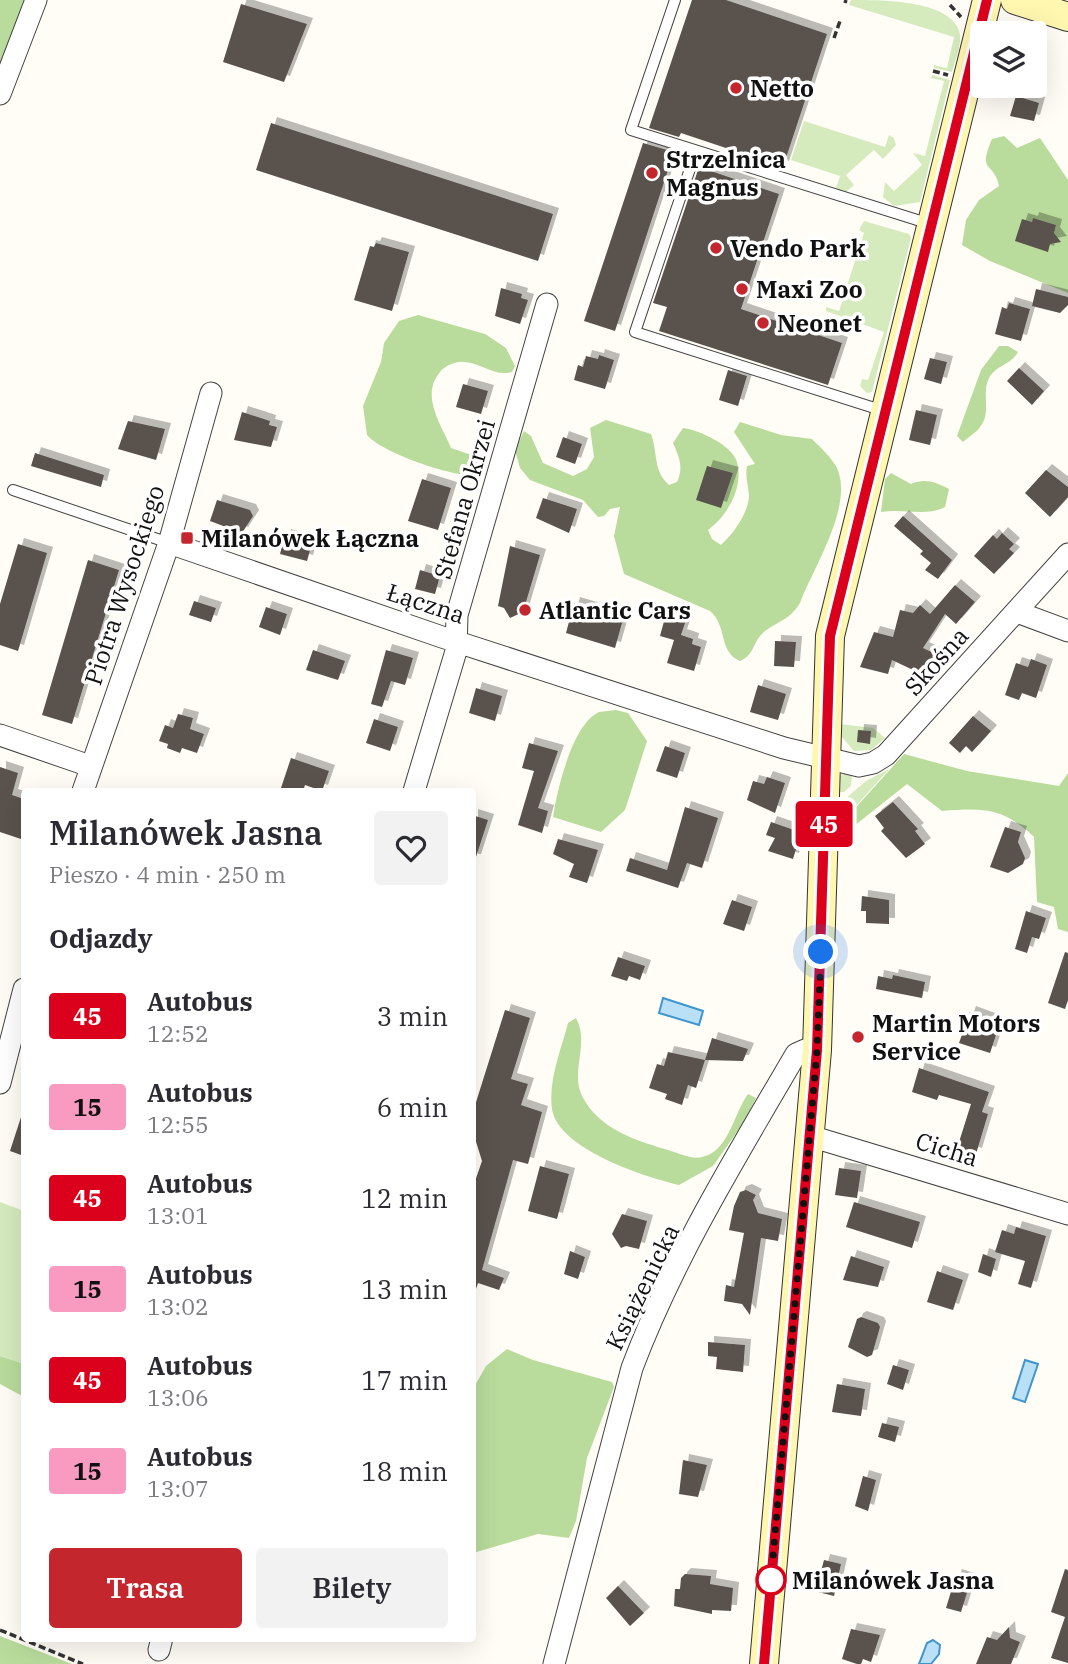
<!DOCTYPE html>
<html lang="pl">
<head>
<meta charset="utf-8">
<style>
	body { margin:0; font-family:"IBM Plex Serif",serif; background:#f2f2f3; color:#2b2b33; height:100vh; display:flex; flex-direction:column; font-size:26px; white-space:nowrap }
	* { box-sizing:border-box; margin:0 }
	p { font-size:23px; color:#7c7c81 }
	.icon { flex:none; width:38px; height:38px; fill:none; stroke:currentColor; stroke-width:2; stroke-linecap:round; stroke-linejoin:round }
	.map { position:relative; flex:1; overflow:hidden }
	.panel { position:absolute; left:21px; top:788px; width:455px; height:854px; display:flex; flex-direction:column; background:#fff; border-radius:7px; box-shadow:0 7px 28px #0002 }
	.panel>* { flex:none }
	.badge { padding:0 14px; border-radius:5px; font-size:24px; line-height:46px }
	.tools { position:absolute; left:970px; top:21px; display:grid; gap:14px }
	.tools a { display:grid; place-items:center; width:77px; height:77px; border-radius:7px; background:#fff; box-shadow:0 7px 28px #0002; font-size:35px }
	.you { position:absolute; width:35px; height:35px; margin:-18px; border:5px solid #fff; border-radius:50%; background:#1a73e8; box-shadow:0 0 0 10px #1a73e833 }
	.map>.badge { position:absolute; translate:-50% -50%; box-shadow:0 0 0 4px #fff }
	h2 { padding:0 28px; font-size:26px; line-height:63px }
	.round { display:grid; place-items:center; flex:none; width:74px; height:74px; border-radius:7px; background:#f2f2f3 }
	.summary { display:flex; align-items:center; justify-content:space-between; height:119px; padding:0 28px }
	h1 { font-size:33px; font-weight:600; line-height:52px }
	.button { display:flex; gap:14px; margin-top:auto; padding:14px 28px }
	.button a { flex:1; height:80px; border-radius:7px; background:#c4262e; color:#fff; font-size:28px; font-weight:600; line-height:80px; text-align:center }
	.button a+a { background:#f2f2f3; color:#2b2b33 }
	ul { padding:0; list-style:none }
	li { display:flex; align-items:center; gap:21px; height:91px; padding:0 28px }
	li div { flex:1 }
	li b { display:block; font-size:26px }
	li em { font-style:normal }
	li .badge { min-width:77px; font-weight:700; text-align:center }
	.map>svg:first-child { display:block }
	.green { fill:#d5ebbd }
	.forest { fill:#b9dc9c }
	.water { fill:#b9e0f7; stroke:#3f96cf; stroke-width:2 }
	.building { fill:#5a524d; filter:url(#shadow) }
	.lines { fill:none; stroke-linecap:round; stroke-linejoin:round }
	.lane-casing { stroke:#444; stroke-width:12 }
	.street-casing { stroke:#444; stroke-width:23 }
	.secondary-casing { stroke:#333; stroke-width:30 }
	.path { stroke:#333; stroke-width:3.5; stroke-dasharray:7 3.5; stroke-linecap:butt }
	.lane { stroke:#fff; stroke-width:10 }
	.street { stroke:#fff; stroke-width:21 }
	.secondary { stroke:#fff6b0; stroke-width:28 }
	.line-casing { stroke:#fff; stroke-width:16 }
	.line { stroke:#db011c; stroke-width:10 }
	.walk { stroke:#111; stroke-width:7; stroke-dasharray:0 12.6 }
	.poi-dot { fill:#c4262e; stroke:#fff; stroke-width:2.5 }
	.stop-dot { fill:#fff; stroke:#db011c; stroke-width:3.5 }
	.labels { text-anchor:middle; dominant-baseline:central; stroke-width:7; stroke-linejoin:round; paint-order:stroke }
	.poi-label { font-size:24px; font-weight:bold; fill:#111; stroke:#fff; text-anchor:start }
	.street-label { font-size:24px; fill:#111; stroke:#fff }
	.stop-label { font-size:24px; font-weight:bold; fill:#111; stroke:#fff; text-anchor:start }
</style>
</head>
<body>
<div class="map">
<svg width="1068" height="1664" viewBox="0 0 1068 1664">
	<defs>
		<filter id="shadow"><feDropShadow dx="6" dy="-6" stdDeviation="0" flood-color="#0004"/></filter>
	</defs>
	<rect width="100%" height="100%" fill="#fffdf5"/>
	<path class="green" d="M851 0C883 0 955 0 960 35 961 46 955 61 952 72L934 68V65L947 68 954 37 849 5Z
		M932 75 950 80 920 202 894 206 883 197 885 182 894 191 922 165 913 153 925 156 944 81 931 78Z
		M804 121 885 147 889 135 894 138 896 145 883 159 874 150 846 175 854 185 845 193 836 188 840 176 791 160Z
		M864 221 909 234 911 238 872 392 867 393 860 386 862 379 868 380 884 332 826 311V307L839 311 864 233 859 230Z
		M840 724 873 728 885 738 871 750 854 751 840 735Z
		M889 769 838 826H837L838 805 866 781Z
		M845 774 852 775 851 786 844 792H832L839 776Z
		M0 1202 24 1211V1364L0 1356Z"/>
	<path class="forest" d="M0 0H29L0 76Z
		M1004 136 1017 148 1040 138 1068 180V293L990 261 962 245 966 220 979 200 999 186C994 161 977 174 992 139Z
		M418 315 485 334 506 348 515 366 512 372C494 377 482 363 464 362 456 361 445 366 440 372 420 396 441 424 451 448L483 459 482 468 472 475C449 476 381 452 367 435L363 406 381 362 384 343 399 321Z
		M999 346H1008L1018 352C1011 365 996 365 989 378 981 394 992 413 980 427 976 433 968 437 963 442L957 436 981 370Z
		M606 420 651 434C658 453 653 471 669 485L677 482C684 467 679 457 673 443L683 428C699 430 732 445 737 462 744 488 727 516 708 530L712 539 721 545C734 533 749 512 749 495 748 484 745 476 747 466L755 464 734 432 740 422 781 435 812 439C820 447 832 458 837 468 854 506 813 568 800 603 788 623 771 623 761 635 752 645 754 655 740 661 718 652 728 626 710 611L624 574 614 536 620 507 610 509 604 516 598 517 583 500 530 480 520 468 515 450 524 431 531 436 543 463 573 476 587 469 594 457 590 428Z
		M891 473 911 484C926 478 935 482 949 489L945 507C925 517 903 508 881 512L885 479Z
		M616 710 628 713 647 741 625 810 601 832 553 817C557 791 572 724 599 712 604 711 611 711 616 710Z
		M904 754 967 771 1059 786 1068 773V932L1058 929 1054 907 1037 902 1034 837C1002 807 984 808 942 811L907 784 849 830 840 825Z
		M576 1018C590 1044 570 1070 582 1096 599 1130 638 1141 671 1151 687 1156 696 1162 712 1153 730 1142 736 1110 748 1094L756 1098 744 1122 713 1166 679 1185C645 1177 558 1149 552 1109 548 1081 561 1050 568 1023Z
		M507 1349 533 1360 612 1382 614 1387 587 1458 576 1521 569 1538 538 1534 473 1553V1389L486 1366Z
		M0 1356 24 1364V1397L0 1384Z
		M0 1636 72 1664H0Z"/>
	<path class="water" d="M663 998 703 1011 699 1025 659 1013Z
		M1025 1360 1038 1364 1025 1402 1013 1398Z
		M933 1640 940 1645 939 1654 931 1664H919L927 1643Z"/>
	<path class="building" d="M692 0H726L827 34 783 167 681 133 679 137 649 128Z
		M241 4 307 24 284 82 223 62Z
		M1016 96 1039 103 1034 121 1010 116Z
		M271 123 553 214 538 261 256 170Z
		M643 143 674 152 615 331 584 321Z
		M699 167 779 194 741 309 842 343 828 385 659 331 667 307 653 303Z
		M1033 218 1056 225 1054 233 1061 242 1050 244 1048 252 1015 241 1022 219 1032 222Z
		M376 243 409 252 392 311 354 300 370 246 374 247Z
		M501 288 522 294 521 298 528 300 520 324 495 316Z
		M1036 289 1068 297V305L1060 313 1032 306Z
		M1009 303 1030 309 1021 341 995 334 1002 307 1007 309Z
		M599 355 614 360 605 389 574 380 578 365 583 367 586 356 598 359Z
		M930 358 947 362 941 384 924 379Z
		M1019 368 1044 391 1032 405 1007 381Z
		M728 370 747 376 738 406 719 400Z
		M463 384 488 391 481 414 456 407Z
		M916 410 937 415 930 445 909 440Z
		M242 412 270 421 269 425 277 427 271 447 234 440Z
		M128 421 165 429 156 460 118 449Z
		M563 437 582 444 575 464 556 457Z
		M35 453 104 475 101 487 31 466Z
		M707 466 733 473 721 508 696 500Z
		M1046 470 1068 487V497L1050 517 1025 493Z
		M422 479 451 488 438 530 408 521Z
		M543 498 577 509 569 533 536 518Z
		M217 500 250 510 253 516 242 533 210 521Z
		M903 516 952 560 938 579 925 570 931 563 920 554 923 551 894 526Z
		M1002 533 1014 544 1009 549 1014 553 994 574 974 556 993 535 997 539Z
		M285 535 312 543 307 561 280 554Z
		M18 544 47 553 18 651 0 645V604Z
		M510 546 540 555 523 612 510 618 504 608 498 606Z
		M88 560 119 570 72 724 42 715Z
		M420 570 440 576 435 594 415 589Z
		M955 585 975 602 956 624 945 614 923 648 940 656 930 678 892 660 888 674 860 667 874 632 893 637 900 610 913 613 920 605 930 614Z
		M194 601 216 608 211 622 189 615Z
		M574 603 591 608 598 616 622 623 615 648 566 633Z
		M266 607 287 614 280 635 259 627Z
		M666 614 686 620 681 635 693 639 692 644 701 647 694 671 667 663 674 640 660 636Z
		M775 641 796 642 794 667 774 666Z
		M313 650 345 661 338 680 306 670Z
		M386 650 413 658 405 685 391 681 382 707 371 704Z
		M1031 659 1047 665 1036 698 1022 693 1019 700 1005 695 1016 663 1028 667Z
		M758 685 786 694 778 720 750 712Z
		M476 688 502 696 495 721 469 713Z
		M178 714 193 718 190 729 204 734 197 753 182 748 180 753 167 748 168 744 159 741 165 725 173 728Z
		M973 716 991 731 972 752 966 746 960 753 949 743Z
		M374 719 398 727 390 751 366 743Z
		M858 730 871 731 870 744 857 742Z
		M529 743 558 751 538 808 548 811 542 833 518 825 534 771 522 768Z
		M665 746 685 753 677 778 656 771Z
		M291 758 329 771 322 791 305 785 303 791H280Z
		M0 767 18 773 12 795 24 799V840L0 832Z
		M767 777 785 783 775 813 747 800 753 781 764 784Z
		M893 802 918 829 915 831 925 844 906 858 881 831 884 828 875 816Z
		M685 807 718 818 702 868 687 863 678 888 626 871 630 858 667 870Z
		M472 815 488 820 475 860H472Z
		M771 822 797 831 792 844 797 846 793 859 768 851 775 838 766 835Z
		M1005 827 1021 832 1018 842 1025 858 1023 864 1008 873 990 867Z
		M558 839 598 850 587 883 569 877 574 864 553 854Z
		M862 896 889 900V924L866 923V911H861Z
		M732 900 752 907 744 931 723 924Z
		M1026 911 1046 918 1039 939 1032 937 1027 953 1015 949Z
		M1065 952 1068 953V1000L1065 1009 1048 1003Z
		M618 957 645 966 640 980 629 976 627 981 611 976Z
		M893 975 925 982 922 998 876 989 878 976 892 979Z
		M505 1010 530 1018 511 1079 528 1084 521 1105 542 1112 528 1164 513 1160 482 1270 504 1278 499 1290 478 1283 476 1289 472 1288V1190L482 1161 473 1132 476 1121 472 1119V1115Z
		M970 1012 1000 1023 990 1053 959 1043Z
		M712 1038 748 1049 743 1061 705 1060Z
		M668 1052 705 1060 696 1088 688 1085 682 1105 665 1099 667 1094 649 1088 657 1064 664 1066Z
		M919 1068 989 1092 982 1112 988 1114 976 1154 970 1152 967 1162 954 1158 971 1104 939 1095 937 1100 912 1092Z
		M22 1114H24V1156L10 1151Z
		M540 1166 569 1174 557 1219 528 1211Z
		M839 1168 861 1171 857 1198 835 1195Z
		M746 1190 756 1195 753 1200 758 1213 782 1219 778 1241 761 1238 750 1315 742 1304 724 1301 726 1285 734 1287 744 1233 729 1230 734 1206 740 1192Z
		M854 1202 920 1222 912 1248 846 1227Z
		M622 1214 647 1221 639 1249 626 1246 621 1248 612 1234Z
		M1016 1227 1046 1236 1031 1288 1018 1284 1025 1261 995 1252 1002 1230 1014 1234Z
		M570 1251 585 1257 578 1279 564 1274Z
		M983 1254 996 1259 991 1277 978 1272Z
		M851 1256 884 1267 878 1287 843 1280Z
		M937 1271 963 1280 953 1310 927 1302Z
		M861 1317 878 1323 880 1327 872 1355 867 1357 848 1347 857 1319Z
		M708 1342 745 1345 743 1372 716 1369 717 1357 708 1356Z
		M893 1365 909 1370 903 1390 887 1384Z
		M837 1384 865 1389 861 1416 832 1412Z
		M882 1423 899 1427 895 1442 878 1437Z
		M683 1460 707 1465 698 1497 679 1494Z
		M863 1476 876 1480 868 1511 855 1506Z
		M824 1560 841 1564 834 1596 814 1591 815 1575 821 1571Z
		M1065 1569 1068 1570V1663L1051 1658 1065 1617 1051 1612Z
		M685 1574 711 1576 710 1584 733 1588 731 1611 712 1610V1614L674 1606 675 1589H680L681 1578Z
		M956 1575 971 1580 961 1612 946 1608Z
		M618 1586 644 1613 630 1626 606 1598Z
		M1009 1627 1010 1638 1020 1642 1011 1664H976L987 1637 997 1640Z
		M851 1629 880 1635 871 1662 863 1659 861 1664H857L842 1659Z"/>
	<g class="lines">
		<g class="lane-casing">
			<path id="lane" d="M675 0 631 130 930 224
				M696 151 635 332 884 411
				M13 490 169 543"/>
		</g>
		<g class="street-casing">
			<path id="street" d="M0 94 36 0
				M169 543 442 637 784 748 859 766 873 763 886 755 1068 554
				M1017 612 1068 631
				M0 735 90 766
				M83 791 169 543 211 393
				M414 791 456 651 457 615 547 304
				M0 1083 24 989
				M810 1136 1068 1214
				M159 1650 162 1638
				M554 1664 632 1368C673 1259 737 1155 796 1054L805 1050H817"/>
		</g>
		<g class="secondary-casing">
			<path id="secondary" d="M1015 0 1068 17
				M764 1664 817 1050 830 636 987 0"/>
		</g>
		<path class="path" d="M845 3 846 0
			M950 5 961 17
			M834 38 840 21
			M933 71 948 75
			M0 1630 83 1664"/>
		<use href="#lane" class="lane"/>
		<use href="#street" class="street"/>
		<use href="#secondary" class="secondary"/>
	</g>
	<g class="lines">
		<g class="line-casing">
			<path id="line" d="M764 1664 817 1050 830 636 987 0"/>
		</g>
		<use href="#line" class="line"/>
		<path class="walk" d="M771 1580 817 1050 821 952"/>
	</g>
	<g class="poi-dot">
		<circle cx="736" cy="88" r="7"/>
		<circle cx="652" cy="173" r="7"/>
		<circle cx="716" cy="248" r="7"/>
		<circle cx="742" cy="289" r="7"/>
		<circle cx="763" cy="323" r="7"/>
		<rect x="180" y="531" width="14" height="14" rx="3.5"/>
		<circle cx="525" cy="610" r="7"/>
		<circle cx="858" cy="1037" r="7"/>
	</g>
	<circle class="stop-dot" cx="771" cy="1580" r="14"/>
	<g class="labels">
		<g class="poi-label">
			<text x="750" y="88">Netto</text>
			<text x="666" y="159">Strzelnica<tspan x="666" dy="28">Magnus</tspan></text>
			<text x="730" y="248">Vendo Park</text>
			<text x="756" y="289">Maxi Zoo</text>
			<text x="777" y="323">Neonet</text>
			<text x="201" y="538">Milanówek Łączna</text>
			<text x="539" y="610">Atlantic Cars</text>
			<text x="872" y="1023">Martin Motors<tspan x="872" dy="28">Service</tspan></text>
		</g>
		<g class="street-label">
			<text transform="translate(464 499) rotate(-74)">Stefana Okrzei</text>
			<text transform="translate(124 585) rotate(-72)">Piotra Wysockiego</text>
			<text transform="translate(426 603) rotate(18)">Łączna</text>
			<text transform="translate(936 661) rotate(-48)">Skośna</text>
			<text transform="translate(947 1149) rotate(17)">Cicha</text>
			<text transform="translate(642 1287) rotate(-64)">Książenicka</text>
		</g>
		<g class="stop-label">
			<text x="792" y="1580">Milanówek Jasna</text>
		</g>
	</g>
</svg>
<div class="tools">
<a><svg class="icon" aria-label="layers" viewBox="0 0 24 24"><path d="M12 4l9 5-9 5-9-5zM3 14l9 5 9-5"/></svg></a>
</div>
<div class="you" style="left:821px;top:952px"></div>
<b class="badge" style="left:824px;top:824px;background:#db011c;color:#fff">45</b>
<section class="panel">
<div class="summary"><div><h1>Milanówek Jasna</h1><p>Pieszo · 4 min · 250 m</p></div><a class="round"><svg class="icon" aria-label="heart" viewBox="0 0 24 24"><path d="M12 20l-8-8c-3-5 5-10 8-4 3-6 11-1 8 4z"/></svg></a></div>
<h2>Odjazdy</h2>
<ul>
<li><span class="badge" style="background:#db011c;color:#fff">45</span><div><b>Autobus</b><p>12:52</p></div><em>3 min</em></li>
<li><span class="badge" style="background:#f99bc0;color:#111">15</span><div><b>Autobus</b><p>12:55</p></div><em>6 min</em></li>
<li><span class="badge" style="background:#db011c;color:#fff">45</span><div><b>Autobus</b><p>13:01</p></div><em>12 min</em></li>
<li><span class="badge" style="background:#f99bc0;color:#111">15</span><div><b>Autobus</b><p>13:02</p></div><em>13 min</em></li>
<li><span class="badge" style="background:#db011c;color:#fff">45</span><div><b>Autobus</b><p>13:06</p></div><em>17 min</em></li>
<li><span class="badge" style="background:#f99bc0;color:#111">15</span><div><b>Autobus</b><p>13:07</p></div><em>18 min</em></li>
</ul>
<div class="button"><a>Trasa</a><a>Bilety</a></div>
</section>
</div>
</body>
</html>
